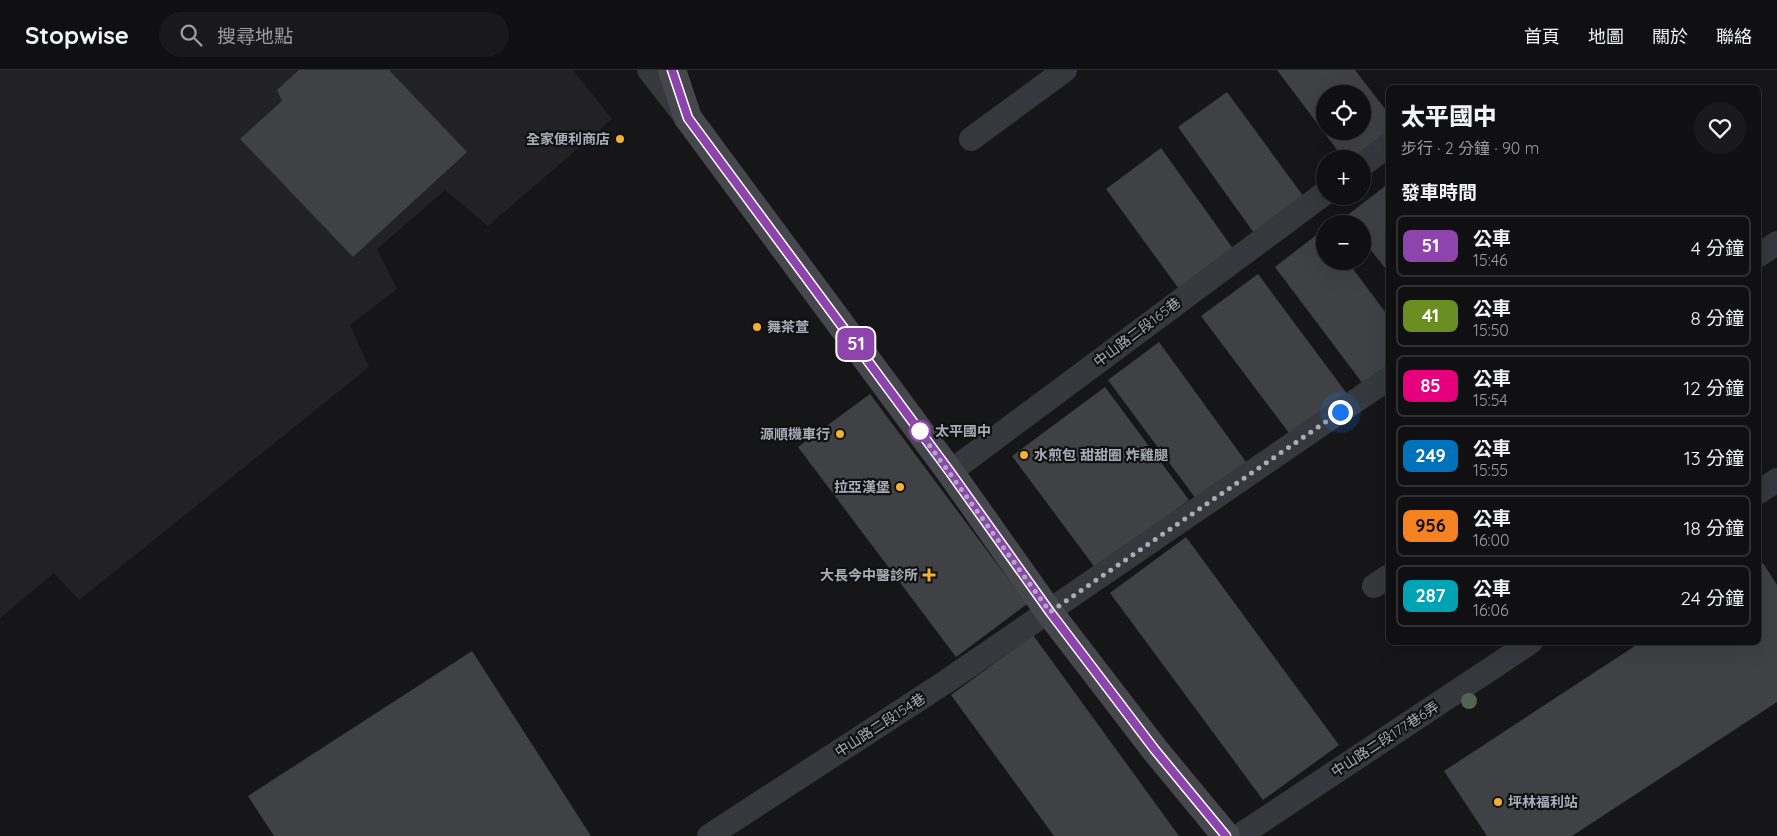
<!DOCTYPE html>
<html lang="zh-TW">
<head>
<meta charset="utf-8">
<style>
	body { margin:0; font-family:Quicksand,"Noto Sans TC",sans-serif; background:#19191b; color:#f1f3f6; height:100vh; display:flex; flex-direction:column; font-size:19px; white-space:nowrap }
	* { box-sizing:border-box; margin:0 }
	p { font-size:16px; color:#9c9d9f }
	.icon { flex:none; width:28px; height:28px; fill:none; stroke:currentColor; stroke-width:2; stroke-linecap:round; stroke-linejoin:round }
	.map { position:relative; flex:1; overflow:hidden }
	.sheet { position:absolute; left:1386px; top:15px; width:375px; height:560px; display:flex; flex-direction:column; background:#101012; border-radius:8px; box-shadow:0 5px 20px #0002,0 0 0 1px #303032 }
	.sheet>* { flex:none }
	.badge { padding:0 10px; border-radius:8px; font-size:18px; line-height:32px }
	.tools { position:absolute; left:1316px; top:15px; display:grid; gap:10px }
	.tools a { display:grid; place-items:center; width:55px; height:55px; border-radius:50%; background:#101012; box-shadow:0 5px 20px #0002,0 0 0 1px #303032; font-size:25px }
	.you { position:absolute; width:25px; height:25px; margin:-12px; border:4px solid #fff; border-radius:50%; background:#1a73e8; box-shadow:0 0 0 8px #1a73e833 }
	.map>.badge { position:absolute; translate:-50% -50%; box-shadow:0 0 0 2px #fff }
	h2 { padding:0 15px; font-size:19px; line-height:45px }
	.round { display:grid; place-items:center; flex:none; width:52px; height:52px; border-radius:26px; background:#19191b }
	.summary { display:flex; align-items:center; justify-content:space-between; height:85px; padding:0 15px }
	h1 { font-size:24px; font-weight:800; line-height:38px }
	ul { padding:0; list-style:none }
	li { display:flex; align-items:center; gap:15px; height:62px; margin:0 10px 8px; padding:0 5px; border:2px solid #303032; border-radius:8px }
	li div { flex:1 }
	li b { display:block; font-size:19px }
	li em { font-style:normal }
	li .badge { min-width:55px; font-weight:700; text-align:center }
	header { display:flex; align-items:center; gap:30px; box-sizing:border-box; height:70px; padding:0 25px; background:#101012; border-bottom:1px solid #303032 }
	header strong { font-size:24px }
	nav { display:flex; gap:28px; margin-inline-start:auto; font-size:18px }
	.search { width:350px; height:45px; background:#19191b; display:flex; align-items:center; gap:12px; box-sizing:border-box; padding:0 18px; border-radius:28px; color:#9c9d9f; font-size:19px }
	.map>svg:first-child { display:block }
	.built { fill:#222225 }
	.building { fill:#404145; fill-rule:evenodd }
	.lines { fill:none; stroke-linecap:round; stroke-linejoin:round }
	.service { stroke:#37383d; stroke-width:24 }
	.secondary { stroke:#45474d; stroke-width:28 }
	.tree { fill:#506452 }
	.line-casing { stroke:#fff; stroke-width:11 }
	.line { stroke:#8e44ad; stroke-width:8 }
	.walk { stroke:#a8adb8; stroke-width:5; stroke-dasharray:0 9 }
	.poi-dot { fill:#f2b134; stroke:#111113; stroke-width:2 }
	.stop-dot { fill:#fff; stroke:#8e44ad; stroke-width:2.5 }
	.labels { text-anchor:middle; dominant-baseline:central; stroke-width:4.5; stroke-linejoin:round; paint-order:stroke }
	.poi-label { font-size:14px; font-weight:bold; fill:#a8adb8; stroke:#111113; text-anchor:end }
	.street-label { font-size:14px; fill:#a8adb8; stroke:#111113 }
	.stop-label { font-size:14px; font-weight:bold; fill:#a8adb8; stroke:#111113; text-anchor:start }
</style>
</head>
<body>
<header>
<strong>Stopwise</strong>
<div class="search"><svg class="icon" aria-label="search" viewBox="0 0 24 24"><circle cx="10" cy="10" r="6"/><path d="M15 15l6 6"/></svg>搜尋地點</div>
<nav><a>首頁</a><a>地圖</a><a>關於</a><a>聯絡</a></nav>
</header>
<div class="map">
<svg width="1777" height="766" viewBox="0 0 1777 766">
	<rect width="100%" height="100%" fill="#161618"/>
	<path class="built" d="M0 0H573L612 49 488 156 445 120 377 179 397 219 350 255 369 297 79 530 54 503 0 548Z"/>
	<path class="building" d="M299 0H389L467 82 353 187 240 69 282 31 277 20Z
		M1277 0H1355L1389 44V68L1362 89H1344ZM1325 24H1362V61H1325Z
		M1227 22 1304 127 1254 163 1178 57Z
		M1161 78 1234 180 1179 219 1106 119Z
		M1389 113V203L1362 169V154H1351L1345 147Z
		M1323 160 1325 191H1347L1389 247V300L1366 318 1275 197Z
		M1258 204 1351 329 1295 371 1201 246Z
		M1159 272 1252 400 1202 437 1108 310Z
		M1105 317 1189 430 1096 499 1012 386Z
		M870 324 1027 534 956 587 798 377Z
		M1186 467 1339 675 1263 730 1110 523Z
		M1763 493 1777 515V632L1572 766H1487L1444 701 1641 572H1759V496Z
		M1033 565 1179 766H1054L951 625Z
		M472 581 591 766H274L248 726Z"/>
	<g class="lines">
		<path class="service" d="M649 0 684 45
			M971 69 1065 0
			M1362 95 1389 75
			M1759 185 1777 173
			M950 402 1325 123
			M1759 422 1777 410
			M1374 516 1389 506
			M709 766 944 613 1389 308
			M1239 766 1531 572"/>
		<path class="secondary" d="M672 0 688 48 950 402 1049 542 1155 680 1226 766"/>
	</g>
	<circle class="tree" cx="1469" cy="631" r="8"/>
	<g class="lines">
		<g class="line-casing">
			<path id="line" d="M672 0 688 48 950 402 1050 542 1155 680 1226 766"/>
		</g>
		<use href="#line" class="line"/>
		<path class="walk" d="M920 361 914 354 1050 542 1340 342"/>
	</g>
	<g class="poi-dot">
		<circle cx="620" cy="69" r="5"/>
		<circle cx="757" cy="257" r="5"/>
		<circle cx="840" cy="364" r="5"/>
		<circle cx="1024" cy="385" r="5"/>
		<circle cx="900" cy="417" r="5"/>
		<path d="M926.5 497.5h5v5h5v5h-5v5h-5v-5h-5v-5h5z"/>
		<circle cx="1498" cy="732" r="5"/>
	</g>
	<circle class="stop-dot" cx="920" cy="361" r="10"/>
	<g class="labels">
		<g class="poi-label">
			<text x="610" y="69">全家便利商店</text>
			<text x="767" y="257" text-anchor="start">舞茶萱</text>
			<text x="830" y="364">源順機車行</text>
			<text x="1034" y="385" text-anchor="start">水煎包 甜甜圈 炸雞腿</text>
			<text x="890" y="417">拉亞漢堡</text>
			<text x="918" y="505">大長今中醫診所</text>
			<text x="1508" y="732" text-anchor="start">坪林福利站</text>
		</g>
		<g class="street-label">
			<text transform="translate(1137 262) rotate(-37)">中山路二段165巷</text>
			<text transform="translate(880 655) rotate(-33)">中山路二段154巷</text>
			<text transform="translate(1385 669) rotate(-33)">中山路二段177巷6弄</text>
		</g>
		<g class="stop-label">
			<text x="935" y="361">太平國中</text>
		</g>
	</g>
</svg>
<div class="tools">
<a><svg class="icon" aria-label="locate" viewBox="0 0 24 24"><circle cx="12" cy="12" r="6"/><path d="M12 2v4M12 18v4M2 12h4M18 12h4"/></svg></a>
<a>+</a>
<a>−</a>
</div>
<div class="you" style="left:1340px;top:342px"></div>
<b class="badge" style="left:856px;top:274px;background:#8e44ad;color:#fff">51</b>
<section class="sheet">
<div class="summary"><div><h1>太平國中</h1><p>步行 · 2 分鐘 · 90 m</p></div><a class="round"><svg class="icon" aria-label="heart" viewBox="0 0 24 24"><path d="M12 20l-8-8c-3-5 5-10 8-4 3-6 11-1 8 4z"/></svg></a></div>
<h2>發車時間</h2>
<ul>
<li><span class="badge" style="background:#8e44ad;color:#fff">51</span><div><b>公車</b><p>15:46</p></div><em>4 分鐘</em></li>
<li><span class="badge" style="background:#6b8e23;color:#fff">41</span><div><b>公車</b><p>15:50</p></div><em>8 分鐘</em></li>
<li><span class="badge" style="background:#e6007e;color:#fff">85</span><div><b>公車</b><p>15:54</p></div><em>12 分鐘</em></li>
<li><span class="badge" style="background:#0072bc;color:#fff">249</span><div><b>公車</b><p>15:55</p></div><em>13 分鐘</em></li>
<li><span class="badge" style="background:#f58220;color:#111">956</span><div><b>公車</b><p>16:00</p></div><em>18 分鐘</em></li>
<li><span class="badge" style="background:#00a3b4;color:#fff">287</span><div><b>公車</b><p>16:06</p></div><em>24 分鐘</em></li>
</ul>
</section>
</div>
</body>
</html>
